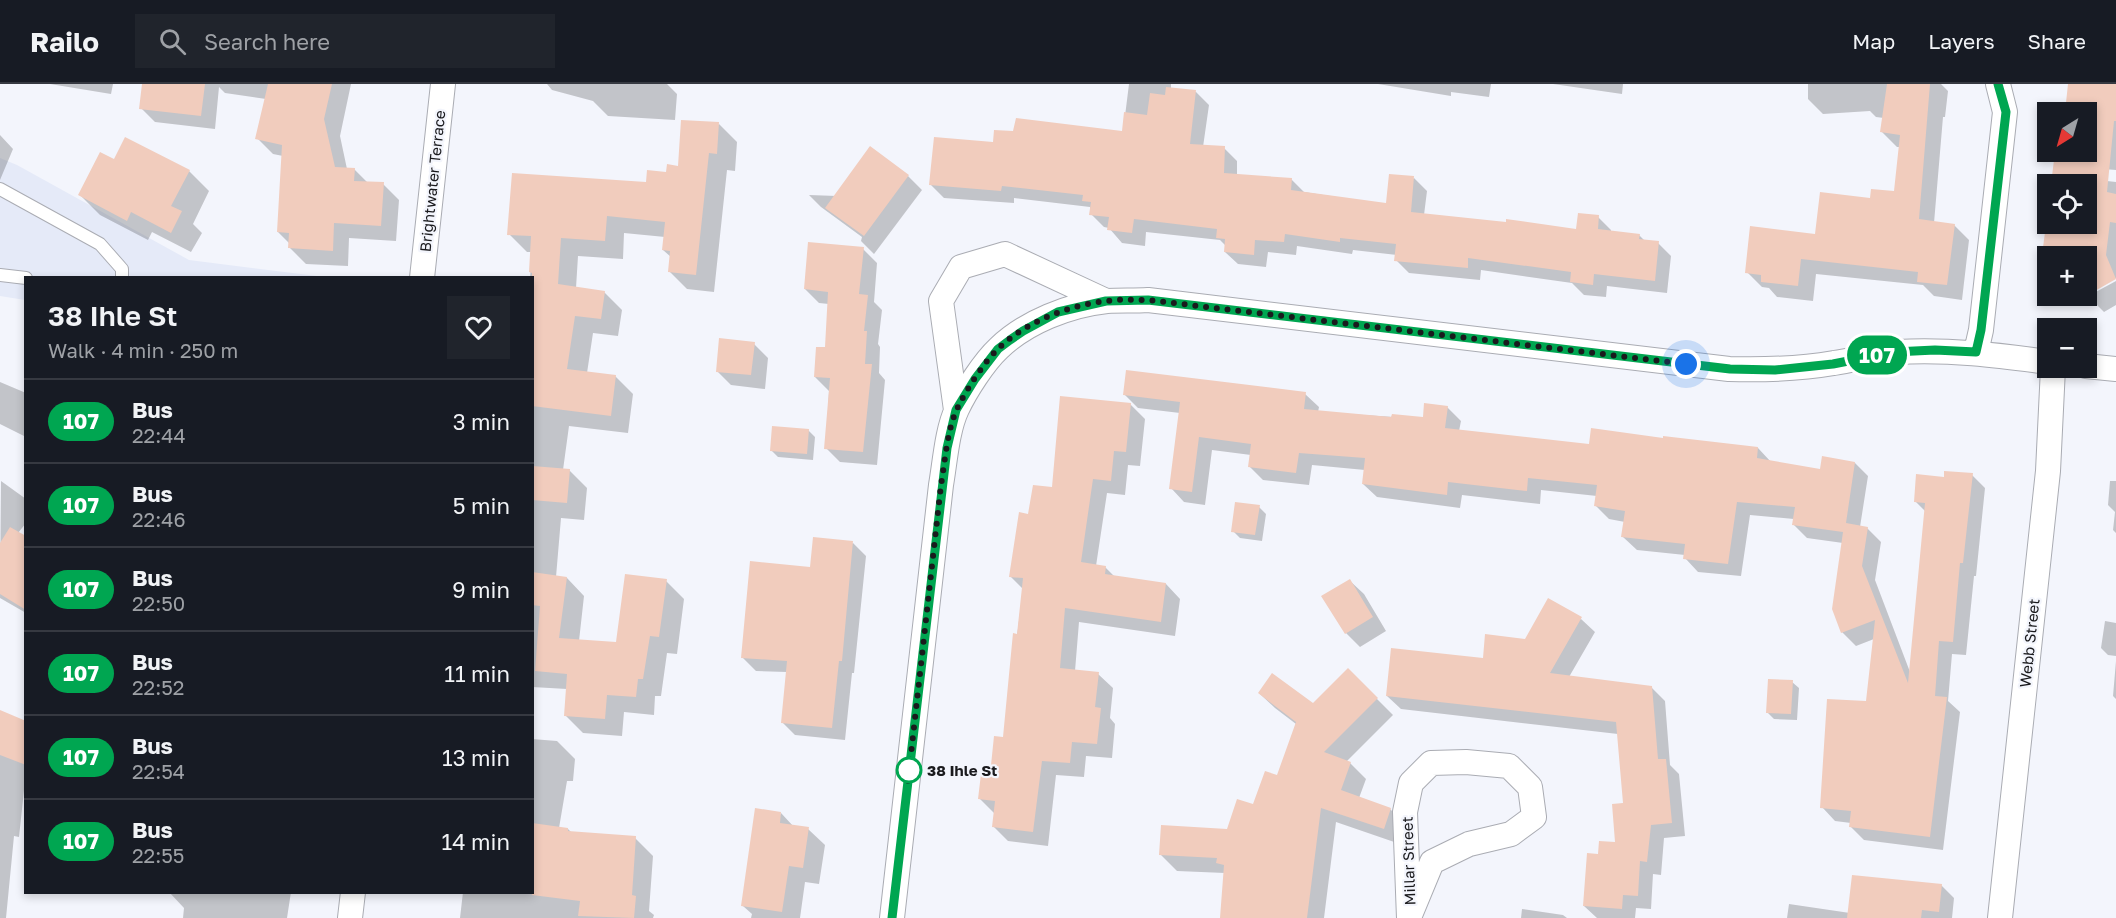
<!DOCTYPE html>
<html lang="en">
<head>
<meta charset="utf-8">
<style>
	body { margin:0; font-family:"Golos Text",sans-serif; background:#20242c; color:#f1f3f6; height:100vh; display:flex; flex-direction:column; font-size:22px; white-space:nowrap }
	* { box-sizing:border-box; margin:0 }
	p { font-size:20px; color:#9ea1a6 }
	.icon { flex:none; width:33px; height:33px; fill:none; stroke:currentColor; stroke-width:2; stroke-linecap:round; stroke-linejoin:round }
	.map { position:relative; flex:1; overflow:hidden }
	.drawer { position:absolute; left:24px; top:192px; width:510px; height:618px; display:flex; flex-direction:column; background:#171b24; border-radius:0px; box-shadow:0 3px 9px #0003 }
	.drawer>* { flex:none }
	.badge { padding:0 12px; border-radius:20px; font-size:21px; line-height:39px }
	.needle { width:39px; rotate:217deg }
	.buttons { position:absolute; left:2037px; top:18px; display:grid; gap:12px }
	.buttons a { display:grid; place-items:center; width:60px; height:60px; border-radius:0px; background:#171b24; box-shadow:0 3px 9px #0003; font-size:30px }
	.you { position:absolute; width:30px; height:30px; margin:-15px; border:4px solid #fff; border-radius:50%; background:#1a73e8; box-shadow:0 0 0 9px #1a73e833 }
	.map>.badge { position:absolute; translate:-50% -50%; box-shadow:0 0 0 3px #fff }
	.round { display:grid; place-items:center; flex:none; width:63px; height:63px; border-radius:0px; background:#20242c }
	.summary { display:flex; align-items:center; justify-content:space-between; height:102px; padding:0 24px }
	h1 { font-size:28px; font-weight:600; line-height:45px }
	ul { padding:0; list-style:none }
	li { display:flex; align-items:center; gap:18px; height:84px; padding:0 24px; border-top:2px solid #363941 }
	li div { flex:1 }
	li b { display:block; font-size:22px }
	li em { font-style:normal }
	li .badge { min-width:66px; font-weight:700; text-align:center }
	header { display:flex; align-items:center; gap:36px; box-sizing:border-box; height:84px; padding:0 30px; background:#171b24; border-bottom:2px solid #363941 }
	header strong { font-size:28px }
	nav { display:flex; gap:33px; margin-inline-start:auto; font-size:21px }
	.search { width:420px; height:54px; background:#20242c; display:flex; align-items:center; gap:15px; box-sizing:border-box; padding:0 21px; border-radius:0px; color:#9ea1a6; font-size:22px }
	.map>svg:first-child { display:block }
	.built { fill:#e5eaf8 }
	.shadow { fill:#0003 }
	.building { fill:#f1ccbd }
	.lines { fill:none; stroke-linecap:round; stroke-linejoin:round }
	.lane-casing { stroke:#aaacb3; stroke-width:14 }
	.street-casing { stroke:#aaacb3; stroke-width:26 }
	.lane { stroke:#fff; stroke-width:12 }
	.street { stroke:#fff; stroke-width:24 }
	.line-casing { stroke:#fff; stroke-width:14 }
	.line { stroke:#00a651; stroke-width:9 }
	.walk { stroke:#1a1a1d; stroke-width:6; stroke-dasharray:0 10.8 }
	.stop-dot { fill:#fff; stroke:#00a651; stroke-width:3 }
	.labels { text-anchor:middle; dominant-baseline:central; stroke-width:4.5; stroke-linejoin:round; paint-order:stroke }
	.street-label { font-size:15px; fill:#1a1a1d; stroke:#f3f5fc }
	.stop-label { font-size:15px; font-weight:bold; fill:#1a1a1d; stroke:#f3f5fc; text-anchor:start }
</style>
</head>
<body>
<header>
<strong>Railo</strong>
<div class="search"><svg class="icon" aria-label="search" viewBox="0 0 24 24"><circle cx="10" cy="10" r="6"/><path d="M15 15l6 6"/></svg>Search here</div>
<nav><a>Map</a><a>Layers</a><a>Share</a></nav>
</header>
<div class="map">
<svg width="2116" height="834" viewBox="0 0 2116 834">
	<rect width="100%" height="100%" fill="#f3f5fc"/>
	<path class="built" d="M0 74 17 81 189 176 325 193 26 194 25 216 0 212Z"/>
	<path class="shadow" d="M50 0H113L111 10Z
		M144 0H351L340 52 347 85H354L368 99 383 100 399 116 396 157 349 154 348 182 306 180 290 164V160L278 148 283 72 273 70 257 54 266 15 225 9 219 3 215 45 155 38 141 24Z
		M547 0H667L677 10 675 36 608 32 593 17 552 6Z
		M1129 0H1171V5L1196 8 1209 21 1203 63 1224 64 1237 77V91L1291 95 1304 108 1387 121 1414 94 1427 107 1424 131 1577 147 1598 133 1611 146V148L1639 151 1645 157 1658 159 1671 172 1667 209 1607 202 1606 213 1584 211 1572 199 1481 186 1480 196 1409 189 1396 176 1397 171 1353 166 1352 170 1297 162 1296 171 1268 168 1266 183 1238 180 1225 168 1226 162 1220 156 1146 148 1145 162 1122 159 1109 144 1104 143 1091 130 1090 123 1014 114V119L944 114 931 101 995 59 1123 48Z
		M1378 0H1491L1489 13 1451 8V12Z
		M1553 0H1623L1622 10Z
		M1808 0H1941L1948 7 1945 33H1943L1934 139 1954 141 1969 156 1962 216 1934 212 1923 201 1816 190 1813 217 1777 213 1769 204 1762 203 1747 188 1817 151 1871 116 1896 108 1900 63H1897L1882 48 1884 34 1876 33 1870 27 1823 30 1808 15Z
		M2069 0H2116V86L2079 83 2064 68H2086V28H2066Z
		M719 40 737 58 735 87 727 86 714 208 687 205 669 187 671 173 663 166 665 153 624 149 623 175 578 172 576 204 604 208 622 226 618 252 593 249 587 289 615 292 633 310 628 349 569 342 563 386H569L587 404 584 436 561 434 556 493 567 494 584 512 579 557 617 560 666 497 684 515 677 570 667 569 661 612H655L654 631 624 628 622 652 583 649 565 631 567 605 532 603V194H530L532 168H527L509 150 647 99 679 83Z
		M0 51 13 65 0 96Z
		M869 63 908 92 922 106 874 170 861 157 862 153 821 123 809 111 865 113Z
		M189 87 209 107 193 140 202 149 191 168 152 148 148 156 100 131 80 111Z
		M2089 95 2116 98V194L2092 207V210L2116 197V221L2104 228 2087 211 2086 172H2048V184L2042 179 2048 140H2086Z
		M863 165 877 179 874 218 882 226 878 260 880 263 879 289 885 296 877 381 840 378 826 364 829 307 815 293 826 265 829 220 819 219 805 205Z
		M754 260 768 274 765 305 731 301 717 287Z
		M0 298 26 309V353L0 340Z
		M1124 310H1305L1319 323 1318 328 1424 335 1447 323 1461 337 1459 347 1590 361 1664 356 1758 364 1771 378 1821 387 1855 379 1868 392 1860 443 1867 444 1881 458 1875 496 1910 588 1926 428 1915 417 1945 395 1972 391 1985 404 1976 492H1974L1966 571 1952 570 1948 617 1960 628 1943 766 1864 756 1851 743V739L1835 737 1822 723 1867 619 1874 555 1856 562 1842 548 1843 459 1807 454 1793 440 1794 435 1750 431 1741 492 1698 488 1685 474V471L1637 466 1623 453 1625 438 1609 435 1596 422 1597 412 1541 406 1540 420 1462 411 1460 424 1377 413 1363 400 1365 386 1312 381 1309 401 1263 396 1249 382 1251 371 1212 366 1205 421 1184 418 1171 404 1180 329 1138 324Z
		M1130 320 1145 335 1140 382 1128 381 1125 411 1107 409 1096 482 1105 483 1115 493 1166 500 1180 515 1175 552 1079 538 1075 587 1098 590 1113 604 1110 634 1115 640 1112 674 1086 672 1084 693 1056 691 1048 762 1008 757 993 742 995 730 979 714 991 693 1004 654 1023 505 1011 493 1030 431Z
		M808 346 815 353 813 376 778 373 771 366Z
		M1 397 26 415V439L18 449 26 456V529L0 514Z
		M2110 397H2116V449L2113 446 2115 428 2108 421Z
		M1259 423 1266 430 1262 457 1240 454 1233 447Z
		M853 459 866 472 854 589H852L845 656 795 651 782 638 787 588 756 587 743 574 811 485Z
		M1350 497 1364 510 1386 547 1360 563 1346 549Z
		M1581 535 1595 548 1569 593 1651 603 1665 617 1670 681 1679 690 1685 752 1664 754 1661 791 1653 790 1651 825 1636 824 1635 834H1597L1584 822 1600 771 1617 760 1625 721 1618 650 1401 625 1387 612 1484 575 1525 556Z
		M2105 537 2116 539V572L2108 571 2101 564Z
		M2116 577V615L2113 612Z
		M1348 586 1393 631 1346 678 1350 679 1366 695 1359 714 1390 725 1406 741 1400 760 1336 738 1324 834H1221L1225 789 1177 787 1161 771 1228 747 1254 722 1278 693 1296 640 1275 624 1259 609 1313 621Z
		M1792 598 1799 604 1797 636 1774 635 1767 628Z
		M0 627 26 638V688L19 753 14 752 6 834H0Z
		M532 655 557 657 575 675 573 697H567L559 744 568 745 572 749 635 754 653 772 649 827 654 831 653 834H460L463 808H532Z
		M781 729 794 743 808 745 825 761 819 800 805 798 800 834H751L752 830 743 822Z
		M1941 801 1954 814 1952 834H1787L1789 820 1850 829Z
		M169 808H291L287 834H183L184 824Z
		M1522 825 1563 831 1567 834H1521Z"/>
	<path class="building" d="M142 0H205L201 32 139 25Z
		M268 0H332L324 35 335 83 355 84 354 97 384 98 381 142 334 139 333 167 288 164 289 149 277 148 282 61 255 55Z
		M1887 0H1930L1919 135 1955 140 1947 201 1917 198 1918 188 1801 175 1798 202 1761 198V191L1745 189 1750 142 1815 150 1820 108 1870 114 1871 105 1894 107 1900 51 1880 48Z
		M2068 0H2116V37H2114L2107 108 2116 110V139L2110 138 2106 171 2116 195 2086 212V172H2048V180L2041 179 2048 125V140H2086V100H2051L2055 68H2086V28H2065Z
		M1166 3 1196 6 1190 60 1225 62 1224 89 1292 94 1291 106 1386 119 1389 90 1414 92 1411 128 1506 138V135L1576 145 1578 129 1599 131 1598 145 1640 150 1639 155 1659 157 1655 197 1594 190 1593 201 1570 198 1571 188 1468 174V184L1394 177 1396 160 1340 154V158L1285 150 1284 158 1255 156 1254 171 1224 168 1225 155 1216 154 1217 145 1134 135 1132 149 1107 146 1109 133 1089 131 1091 118 1082 117 1083 111 1002 102 1001 107 929 101 934 53 993 58 994 46 1013 47 1016 34 1122 47 1124 28 1147 31 1150 9 1165 11Z
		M681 36 719 38 717 70 709 69 696 191 668 188 670 167 662 166 665 138 607 132 605 157 561 154 558 200 605 207 601 235 575 232 567 285 616 291 611 332 532 322V189L529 188 531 152 507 151 512 89 646 98 647 86 666 88 667 80 678 82Z
		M125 53 190 86 171 122 182 127 171 149 131 128 127 137 78 111 100 68 114 75Z
		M870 62 909 91 864 152 825 124Z
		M808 158 864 163 859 210 868 211 864 247H867L865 280H872L863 368 824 365 830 294 814 293 816 263H825L828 208 804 205Z
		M719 254 755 258 751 291 716 288Z
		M1126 286 1306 308 1304 325 1391 333 1392 330 1423 333 1424 319 1448 322 1445 344 1589 360 1591 344 1663 354V352L1758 363 1757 374 1820 385 1822 372 1855 378 1846 439 1868 443 1862 482 1908 599 1925 419 1914 418 1916 390 1944 393V387L1973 389 1963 479H1960L1953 558 1939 557 1935 612 1947 613 1930 753 1849 743 1851 727 1820 724 1827 615 1866 617 1875 536 1841 549 1832 525 1843 448 1792 441 1795 423 1737 418 1728 480 1683 475 1685 460 1621 453 1625 427 1594 422 1597 401 1528 394 1527 407 1448 398 1447 411 1362 400 1365 374 1299 369 1296 389 1248 383 1251 360 1199 353 1192 408 1169 405 1180 318 1123 311Z
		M1060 312 1131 319 1126 368 1114 367 1111 397 1093 395 1081 478 1106 482 1105 490 1166 499 1161 538 1065 524 1060 584 1099 588 1095 623 1101 624 1097 660 1072 658 1070 679 1042 677 1033 748 992 743 995 717 978 715 981 690 990 691 994 652 1003 653 1013 549 1017 550 1023 494 1009 493 1019 428 1028 430 1033 401 1052 403Z
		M772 342 809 345 807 370 770 367Z
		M532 382 570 385 567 419 532 416Z
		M1235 418 1260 421 1255 451 1231 448Z
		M10 443 26 452V526L0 510V459Z
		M813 453 853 457 842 577H839L832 644 781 639 787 577 741 574 750 477 810 483Z
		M532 488 567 493 559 554 616 558 625 490 667 495 659 553 650 552 643 595H638L636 613 607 611 605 635 564 632 567 590 535 587 540 522 532 521Z
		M1350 495 1373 533 1345 550 1321 512Z
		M1548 514 1582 533 1550 589 1652 602 1658 675H1666L1672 739 1651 741 1647 778 1640 777 1638 812 1623 811 1622 825 1583 822 1587 769 1598 770 1599 757 1615 758 1612 720 1623 719 1616 638 1386 612 1391 564 1483 574 1485 550 1525 555Z
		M1348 584 1378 614 1324 668 1351 678 1341 706 1391 724 1384 745 1321 724 1307 834H1220L1224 781 1216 779 1217 774 1159 771 1161 741 1227 745 1237 715 1253 720 1265 687 1277 691 1296 638 1258 609 1272 589 1313 619Z
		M1768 595 1793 596 1791 630 1766 629Z
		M0 626 26 637V681L0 671Z
		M755 724 781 728 780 739 809 743 803 784 789 782 782 828 741 822Z
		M532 739 568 744V747L636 752 632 811 636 812 634 834 578 832 580 817 532 811Z
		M1852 791 1942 800 1939 828 1922 826 1921 834H1847Z"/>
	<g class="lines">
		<g class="lane-casing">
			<path id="lane" d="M0 105 100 160 122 185V194
				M0 191 26 194"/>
		</g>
		<g class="street-casing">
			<path id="street" d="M422 194 443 0
				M1976 268 1981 246 2005 28 1998 0
				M2086 282 2116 285
				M956 326 941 217 961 183 1005 170 1106 217
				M350 834 353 808
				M892 834 941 401C945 378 947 346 957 325 966 306 984 278 999 264 1026 238 1069 221 1107 217 1120 216 1134 217 1148 216L1729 285C1765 286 1799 285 1834 279 1855 276 1876 269 1897 268 1948 265 1997 271 2048 278
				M1409 834 1405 728 1411 699 1431 679 1466 678 1509 682 1530 703 1534 733 1511 750 1469 760 1432 778 1410 831
				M2000 834 2048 387 2053 284"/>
		</g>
		<use href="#lane" class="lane"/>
		<use href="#street" class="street"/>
	</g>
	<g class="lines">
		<g class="line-casing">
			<path id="line" d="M892 834 947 364 956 326 975 295 998 265 1010 256 1023 247 1058 228 1106 217 1148 216 1730 285 1775 286 1833 280 1894 268 1935 266 1976 268 1981 246 2006 28 1998 0"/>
		</g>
		<use href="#line" class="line"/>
		<path class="walk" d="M909 686 908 697 941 401C945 378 947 346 957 325 966 306 984 278 999 264 1026 238 1069 221 1107 217 1120 215 1134 216 1148 216L1686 280"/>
	</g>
	<circle class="stop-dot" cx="909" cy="686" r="12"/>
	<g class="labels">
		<g class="street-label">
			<text transform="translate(432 97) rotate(-84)">Brightwater Terrace</text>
			<text transform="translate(2029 559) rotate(-84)">Webb Street</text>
			<text transform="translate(1408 777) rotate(-92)">Millar Street</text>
		</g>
		<g class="stop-label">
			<text x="927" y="686">38 Ihle St</text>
		</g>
	</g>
</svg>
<div class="buttons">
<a><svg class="needle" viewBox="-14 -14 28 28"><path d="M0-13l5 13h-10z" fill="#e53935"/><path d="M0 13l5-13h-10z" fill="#9ea1a6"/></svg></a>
<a><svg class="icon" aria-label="locate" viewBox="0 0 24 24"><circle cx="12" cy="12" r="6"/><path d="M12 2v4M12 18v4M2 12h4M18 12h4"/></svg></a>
<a>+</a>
<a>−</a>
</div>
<div class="you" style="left:1686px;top:280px"></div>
<b class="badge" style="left:1877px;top:271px;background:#00a651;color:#fff">107</b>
<section class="drawer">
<div class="summary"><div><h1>38 Ihle St</h1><p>Walk · 4 min · 250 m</p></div><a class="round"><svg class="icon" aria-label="heart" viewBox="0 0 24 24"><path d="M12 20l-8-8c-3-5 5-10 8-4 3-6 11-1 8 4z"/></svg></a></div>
<ul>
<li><span class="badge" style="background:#00a651;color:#fff">107</span><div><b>Bus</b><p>22:44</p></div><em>3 min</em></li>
<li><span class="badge" style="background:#00a651;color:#fff">107</span><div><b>Bus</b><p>22:46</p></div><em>5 min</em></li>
<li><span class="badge" style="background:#00a651;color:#fff">107</span><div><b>Bus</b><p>22:50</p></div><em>9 min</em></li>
<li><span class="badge" style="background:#00a651;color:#fff">107</span><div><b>Bus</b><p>22:52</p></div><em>11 min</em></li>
<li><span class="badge" style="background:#00a651;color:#fff">107</span><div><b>Bus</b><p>22:54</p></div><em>13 min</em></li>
<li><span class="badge" style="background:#00a651;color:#fff">107</span><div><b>Bus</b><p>22:55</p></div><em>14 min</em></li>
</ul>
</section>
</div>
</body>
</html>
